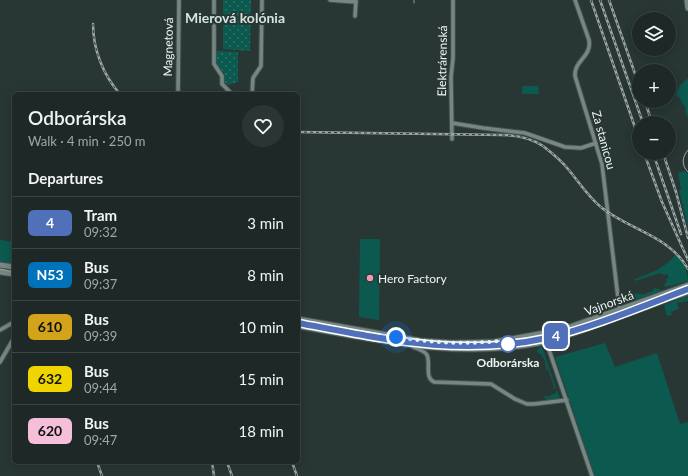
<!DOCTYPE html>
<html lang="en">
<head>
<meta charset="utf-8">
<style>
	body { margin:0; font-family:Lato,sans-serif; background:#2b3533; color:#f1f3f6; height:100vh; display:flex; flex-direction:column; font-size:15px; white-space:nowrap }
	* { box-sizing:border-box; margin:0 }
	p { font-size:13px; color:#a1a6a7 }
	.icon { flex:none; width:22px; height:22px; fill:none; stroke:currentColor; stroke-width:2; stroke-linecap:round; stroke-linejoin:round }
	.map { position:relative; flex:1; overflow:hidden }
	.drawer { position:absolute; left:12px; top:92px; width:288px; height:372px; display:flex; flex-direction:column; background:#1e2927; border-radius:6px; box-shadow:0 2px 10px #0003,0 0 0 1px #3c4544 }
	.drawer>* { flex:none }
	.badge { padding:0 8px; border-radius:6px; font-size:14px; line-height:26px }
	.tools { position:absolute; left:632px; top:12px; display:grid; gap:8px }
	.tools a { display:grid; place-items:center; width:44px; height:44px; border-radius:50%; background:#1e2927; box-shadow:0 2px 10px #0003,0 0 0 1px #3c4544; font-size:20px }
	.you { position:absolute; width:20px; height:20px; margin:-10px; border:3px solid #fff; border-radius:50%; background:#1a73e8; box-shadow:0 0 0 6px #1a73e833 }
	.map>.badge { position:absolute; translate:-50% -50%; box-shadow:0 0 0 2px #fff }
	h2 { padding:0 16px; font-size:15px; line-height:36px }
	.round { display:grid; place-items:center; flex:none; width:42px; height:42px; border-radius:21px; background:#2b3533 }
	.summary { display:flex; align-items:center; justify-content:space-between; height:68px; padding:0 16px }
	h1 { font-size:19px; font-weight:600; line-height:30px }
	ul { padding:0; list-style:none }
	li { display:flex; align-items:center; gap:12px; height:52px; padding:0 16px; border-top:1px solid #3c4544 }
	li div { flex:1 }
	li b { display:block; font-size:15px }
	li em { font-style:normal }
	li .badge { min-width:44px; font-weight:700; text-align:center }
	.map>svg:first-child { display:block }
	.green { fill:#0c594f }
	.park { fill:url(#park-dots) }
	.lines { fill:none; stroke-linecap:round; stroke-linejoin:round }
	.stream { stroke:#6dada2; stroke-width:1 }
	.street-casing { stroke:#45524f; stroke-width:5.5 }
	.secondary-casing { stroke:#45524f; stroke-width:7 }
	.street { stroke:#768683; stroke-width:3.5 }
	.secondary { stroke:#768683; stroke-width:5 }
	.tram { stroke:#9da8a6; stroke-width:1 }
	.rail-casing { stroke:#9da8a6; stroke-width:2.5 }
	.rail { stroke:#283734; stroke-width:1; stroke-dasharray:3; stroke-linecap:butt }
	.line-casing { stroke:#fff; stroke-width:9 }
	.line { stroke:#5071b9; stroke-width:6 }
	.walk { stroke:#ecf5f3; stroke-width:4; stroke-dasharray:0 7.2 }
	.poi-dot { fill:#f19ab2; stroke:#283734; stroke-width:1.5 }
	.stop-dot { fill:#fff; stroke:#5071b9; stroke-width:2 }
	.labels { text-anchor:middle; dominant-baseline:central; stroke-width:4; stroke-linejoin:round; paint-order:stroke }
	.street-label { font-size:12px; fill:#ecf5f3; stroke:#283734 }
	.poi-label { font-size:12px; fill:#ecf5f3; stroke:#283734; text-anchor:start }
	.stop-label { font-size:12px; font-weight:bold; fill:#ecf5f3; stroke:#283734 }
	.quarter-label { font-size:14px; font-weight:bold; fill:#d2e5e1; stroke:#283734 }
</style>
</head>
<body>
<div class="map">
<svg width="688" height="476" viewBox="0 0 688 476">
	<defs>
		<pattern id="park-dots" width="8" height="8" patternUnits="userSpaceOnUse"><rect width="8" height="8" fill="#0c594f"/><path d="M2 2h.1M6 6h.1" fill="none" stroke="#307169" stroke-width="1.8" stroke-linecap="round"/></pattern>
	</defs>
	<rect width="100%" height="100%" fill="#283734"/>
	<path class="green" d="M688 78V118L685 111 686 110 685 106H684L679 97H677C675 88 682 84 688 78Z
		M522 86H538L539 94H522Z
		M684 171 688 173V228L679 190 681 189 678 173Z
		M360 239H380L379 320 359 317Z
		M0 240 14 242V264L0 261Z
		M676 254C683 263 688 270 688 281L666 287 663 285 667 282 666 279 669 278 667 274 664 275 660 273 632 282 635 281V279C653 272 662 270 676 254Z
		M654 288 663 290 624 304 622 303V296C630 292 634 295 641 293V295L653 291Z
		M688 296V301L677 303 679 309 671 312 672 315 667 316 664 305Z
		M605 343 615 367 657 353 680 424 688 422V476H595L555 357Z
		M542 347 556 388 554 389 553 388 554 387 548 369 546 370C546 362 544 355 537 352L539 348Z
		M557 390 560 399 547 401 544 397 545 395 547 397 556 393V391Z"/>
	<path class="park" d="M223 0H251L250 51 223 49Z
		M217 51 238 52V82L228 85 225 83 224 73 215 64V52Z"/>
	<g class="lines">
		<path class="stream" d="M414 0V3"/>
		<g class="street-casing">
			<path id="street" d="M214 0V64L222 76V84L232 94
				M330 0 356 2
				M575 0 589 40C592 57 574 60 575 76L602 164 619 306 622 316
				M355 16 356 1
				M178 94 179 0
				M252 94 253 78 261 66 262 0
				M452 123 483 128 525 133 565 147 581 148 596 143
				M452 139 451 77 453 58V0
				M0 330 14 322
				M546 341 592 476
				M413 347C418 349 425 351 427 355 431 364 424 377 434 382L491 384 515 399 527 404H534L567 400
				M0 362 14 338"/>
		</g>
		<g class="secondary-casing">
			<path id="secondary" d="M687 0 688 8
				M0 265 14 267
				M0 272 14 274
				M298 319 422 341 454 343 494 342 561 330 688 285
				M298 326C377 340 458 359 539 343 563 338 585 329 608 321 635 311 661 301 688 292"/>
		</g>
		<use href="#street" class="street"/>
		<use href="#secondary" class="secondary"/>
		<path class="tram" d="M688 150C682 157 681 165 688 172
			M0 269 14 272
			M298 322C385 337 462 356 550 336 571 331 591 323 611 316 637 306 662 297 688 287"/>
		<g class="rail-casing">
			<path id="rail" d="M591 0 639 139
				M600 0 643 123
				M609 0 639 85
				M93 24C93 49 103 75 120 94
				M645 101 652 123
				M298 132 502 135C517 135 531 138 543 146 552 153 561 160 568 169 579 182 588 197 602 208 630 230 670 236 688 269
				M644 153 662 202 688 260
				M653 153 681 234
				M663 153 676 192 688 238
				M97 462 102 476
				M212 462 214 476
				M227 462 232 476
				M292 462 297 476"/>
		</g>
		<use href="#rail" class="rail"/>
	</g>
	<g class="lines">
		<g class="line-casing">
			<path id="line" d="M298 323C384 339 459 357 547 338 594 327 643 306 688 289"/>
		</g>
		<use href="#line" class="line"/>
		<path class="walk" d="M396 337C432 343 470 345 508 340V344"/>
	</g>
	<circle class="poi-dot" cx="370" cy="278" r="4"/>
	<circle class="stop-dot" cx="508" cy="344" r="8"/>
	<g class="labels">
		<g class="street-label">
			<text transform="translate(168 47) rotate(-89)">Magnetová</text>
			<text transform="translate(442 61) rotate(-89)">Elektrárenská</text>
			<text transform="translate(604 140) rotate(75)">Za stanicou</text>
			<text transform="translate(609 303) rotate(-20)">Vajnorská</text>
		</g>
		<g class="poi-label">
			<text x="378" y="278">Hero Factory</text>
		</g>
		<g class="stop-label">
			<text x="508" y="362">Odborárska</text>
		</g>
		<g class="quarter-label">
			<text x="235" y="17">Mierová kolónia</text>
		</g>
	</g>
</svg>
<div class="tools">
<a><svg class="icon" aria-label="layers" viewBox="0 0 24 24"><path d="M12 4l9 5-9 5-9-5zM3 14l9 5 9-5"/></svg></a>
<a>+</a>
<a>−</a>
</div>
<div class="you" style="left:396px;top:337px"></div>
<b class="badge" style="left:556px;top:336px;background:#5071b9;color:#fff">4</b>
<section class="drawer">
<div class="summary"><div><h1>Odborárska</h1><p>Walk · 4 min · 250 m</p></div><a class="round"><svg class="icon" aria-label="heart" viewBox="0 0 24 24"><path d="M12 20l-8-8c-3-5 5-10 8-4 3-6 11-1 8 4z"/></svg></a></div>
<h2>Departures</h2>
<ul>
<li><span class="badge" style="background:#5071b9;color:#fff">4</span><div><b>Tram</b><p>09:32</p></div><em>3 min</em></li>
<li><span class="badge" style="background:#0072bc;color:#fff">N53</span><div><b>Bus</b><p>09:37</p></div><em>8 min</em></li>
<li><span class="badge" style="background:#d4a31c;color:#111">610</span><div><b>Bus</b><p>09:39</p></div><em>10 min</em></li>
<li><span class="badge" style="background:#eed500;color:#111">632</span><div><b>Bus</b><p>09:44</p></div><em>15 min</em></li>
<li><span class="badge" style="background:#f6bfd9;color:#111">620</span><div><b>Bus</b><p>09:47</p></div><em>18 min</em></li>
</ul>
</section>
</div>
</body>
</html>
